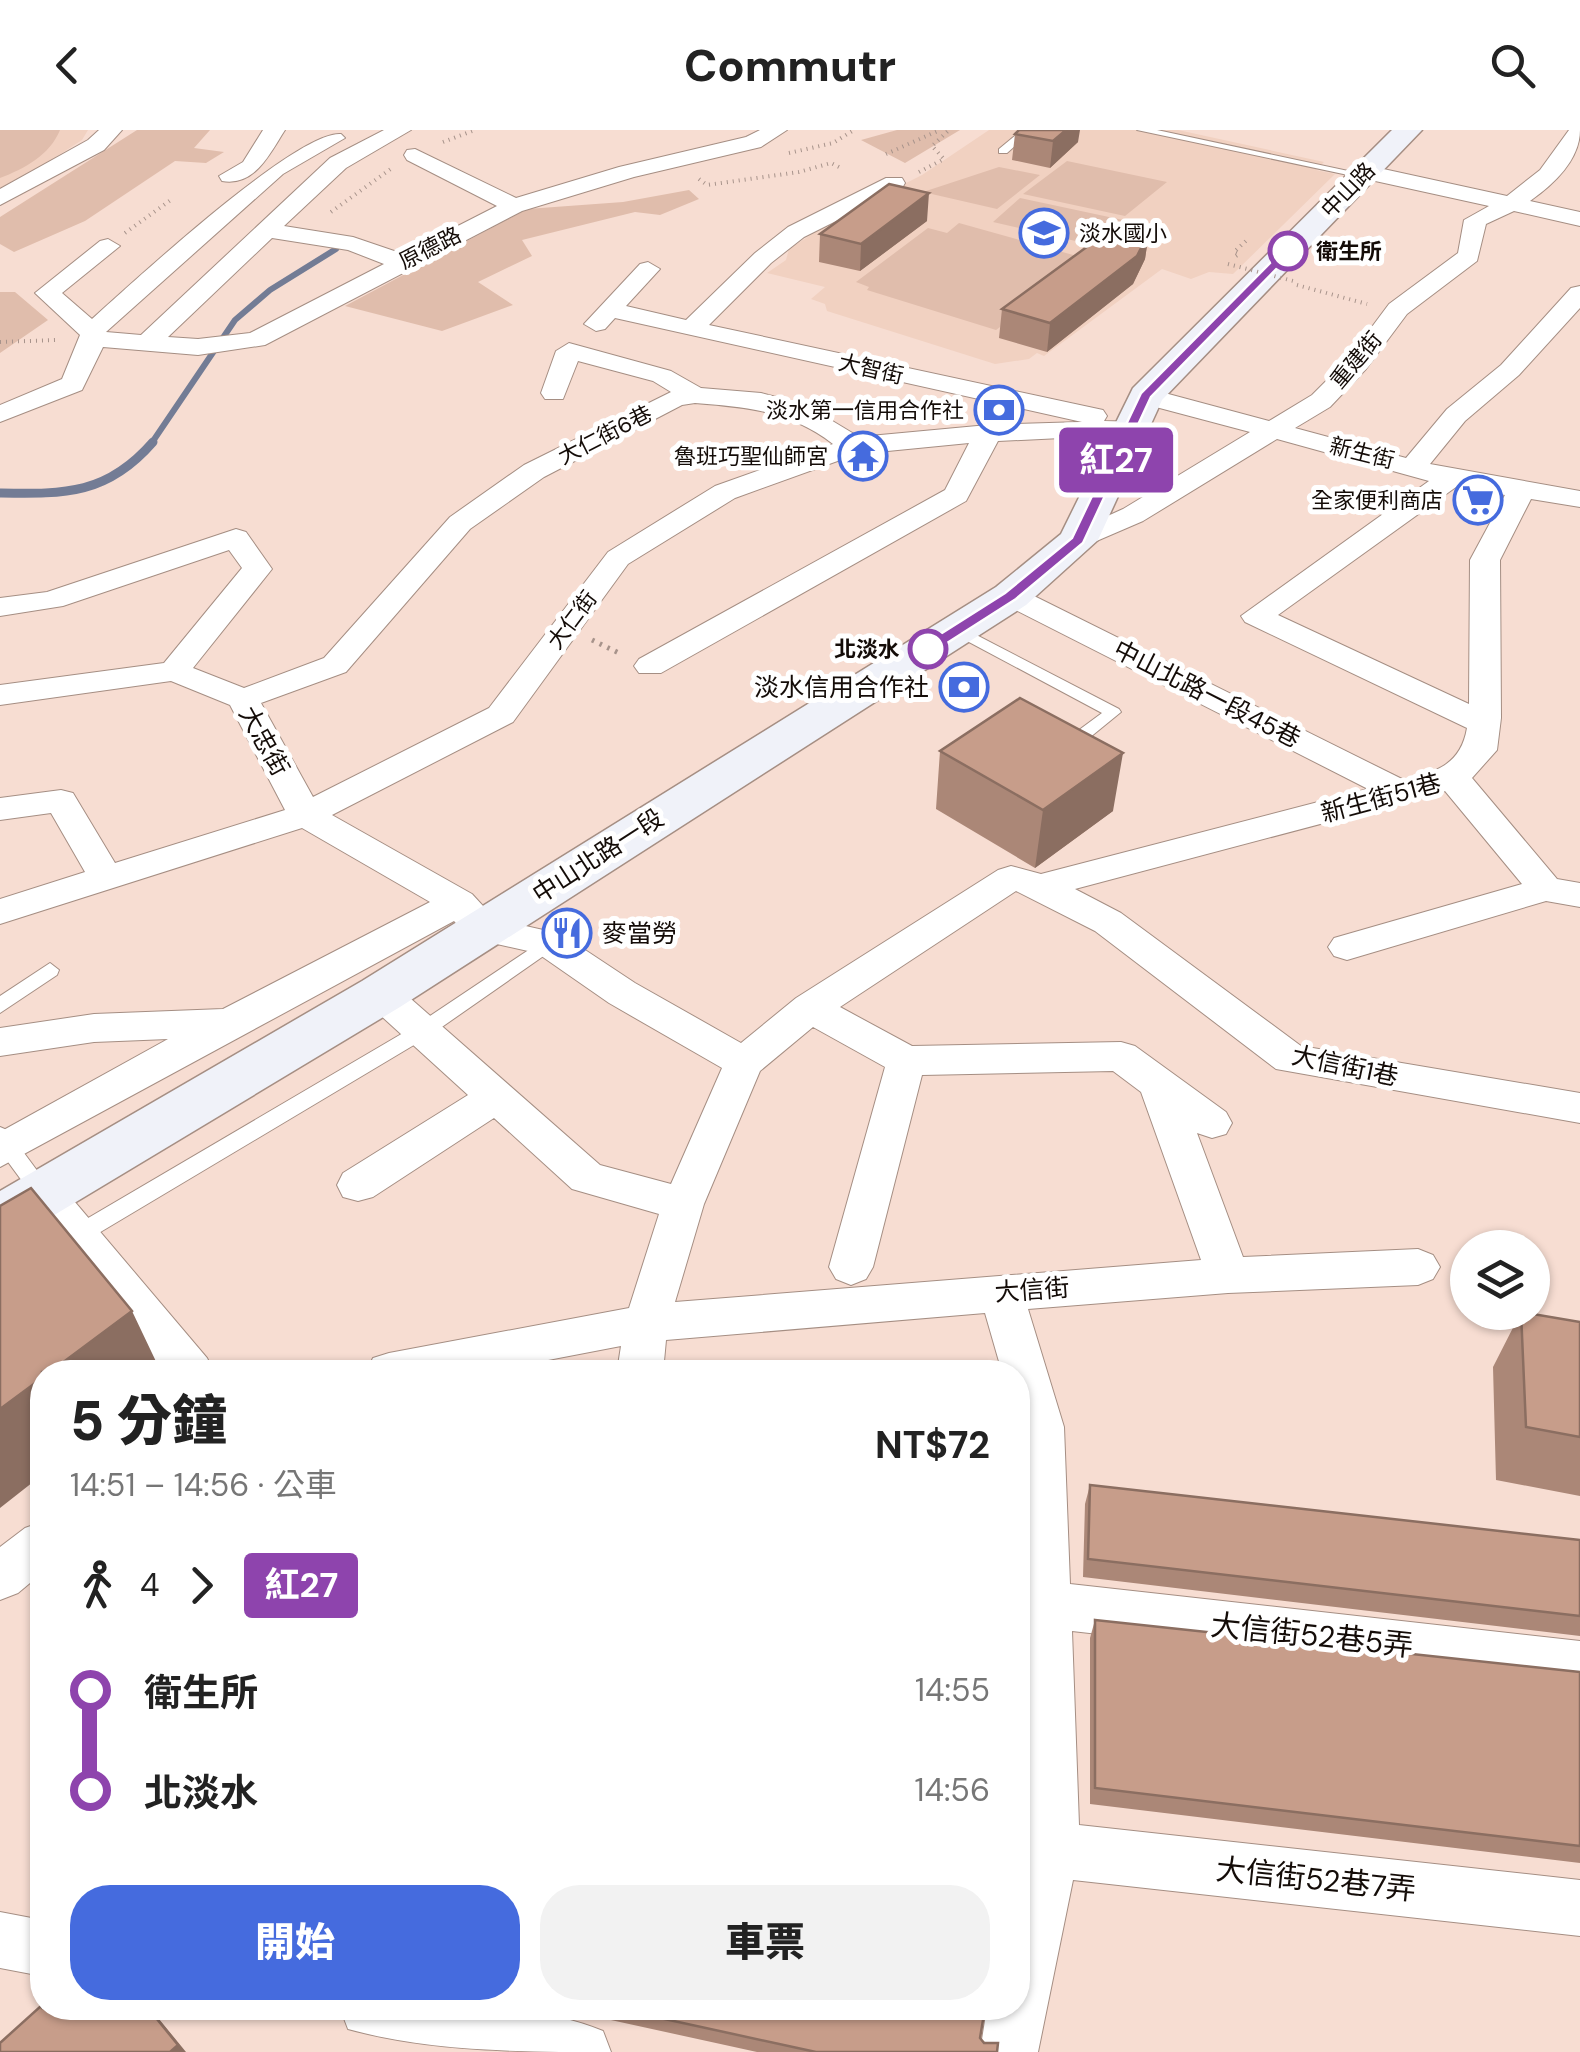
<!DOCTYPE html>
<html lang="zh-TW">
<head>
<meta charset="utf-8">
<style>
	body { margin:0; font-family:"DM Sans","Noto Sans TC",sans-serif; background:#f2f2f2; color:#222; height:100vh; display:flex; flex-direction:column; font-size:38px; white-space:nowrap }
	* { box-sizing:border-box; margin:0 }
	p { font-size:32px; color:#767676 }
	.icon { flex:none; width:55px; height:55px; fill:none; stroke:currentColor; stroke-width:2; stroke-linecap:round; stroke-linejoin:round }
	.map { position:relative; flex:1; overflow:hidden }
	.drawer { position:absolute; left:30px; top:1230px; width:1000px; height:660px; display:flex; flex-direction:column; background:#fff; border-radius:40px; box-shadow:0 2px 8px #0004 }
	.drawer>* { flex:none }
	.badge { padding:0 20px; border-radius:8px; font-size:35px; line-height:65px }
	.buttons { position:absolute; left:1450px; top:1100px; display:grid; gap:20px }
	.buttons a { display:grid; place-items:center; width:100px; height:100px; border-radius:50%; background:#fff; box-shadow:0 2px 8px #0004; font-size:50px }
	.map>.badge { position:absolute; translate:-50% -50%; box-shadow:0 0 0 5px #fff }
	.legs { display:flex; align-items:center; gap:15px; height:110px; padding:0 40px; font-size:32px }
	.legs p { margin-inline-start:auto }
	.head { display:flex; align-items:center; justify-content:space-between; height:170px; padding:0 40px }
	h1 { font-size:55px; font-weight:800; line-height:75px }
	.button { display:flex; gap:20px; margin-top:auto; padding:20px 40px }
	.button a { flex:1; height:115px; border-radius:40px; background:#456bde; color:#fff; font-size:40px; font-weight:800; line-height:115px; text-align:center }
	.button a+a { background:#f2f2f2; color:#222 }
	ul { padding:0 40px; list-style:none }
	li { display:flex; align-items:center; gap:35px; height:100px; font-size:38px }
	li i { display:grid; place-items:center; width:15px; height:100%; margin:0 12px; background:currentColor }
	li i::after { content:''; width:25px; height:25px; margin:-12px; border:8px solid; border-radius:50%; background:#fff }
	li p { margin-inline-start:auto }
	li:first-child i { background:linear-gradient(#0000 50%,currentColor 0) }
	li:last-child i { background:linear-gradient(currentColor 50%,#0000 0) }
	header { display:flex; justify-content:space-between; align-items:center; height:130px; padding:0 40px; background:#fff; font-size:45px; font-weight:800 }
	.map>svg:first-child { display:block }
	.built { fill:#f1d1c1 }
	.green { fill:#e0bdac }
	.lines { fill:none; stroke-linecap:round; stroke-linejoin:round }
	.stream-far1 { stroke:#737c95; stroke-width:6 }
	.stream { stroke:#737c95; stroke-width:9 }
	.service-casing { stroke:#a58e83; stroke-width:2 }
	.minor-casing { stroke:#a58e83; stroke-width:2 }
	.secondary-casing { stroke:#a58e83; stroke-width:3 }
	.path-far1 { stroke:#a7938b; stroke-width:4; stroke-dasharray:1 5; stroke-linecap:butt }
	.path { stroke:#a7938b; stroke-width:5; stroke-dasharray:2.5 6; stroke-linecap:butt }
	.service { fill:#fff; fill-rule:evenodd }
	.minor { fill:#fff; fill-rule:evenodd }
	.secondary { fill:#f0f2f9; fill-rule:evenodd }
	.path-bridge { stroke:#a7938b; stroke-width:4; stroke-dasharray:1 5; stroke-linecap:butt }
	.wall { fill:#ab8777 }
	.shaded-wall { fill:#8b6e61 }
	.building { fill:#c79d8a; stroke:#8b6e61; stroke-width:2.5 }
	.line-1 { fill:#8e44ad; stroke:#fff; stroke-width:2.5 }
	.stop-1-dot { fill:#fff; stroke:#8e44ad; stroke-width:5 }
	.labels { text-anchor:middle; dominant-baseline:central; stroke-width:10; stroke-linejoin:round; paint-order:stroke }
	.far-street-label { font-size:22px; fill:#140c08; stroke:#fff }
	.far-poi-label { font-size:22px; fill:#140c08; stroke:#fff; text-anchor:end }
	.far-stop-label { font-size:22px; font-weight:bold; fill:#140c08; stroke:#fff; text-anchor:start }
	.poi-label { font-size:25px; fill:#140c08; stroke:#fff; text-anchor:end }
	.street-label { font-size:25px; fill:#140c08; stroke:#fff }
	.near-street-label { font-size:30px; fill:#140c08; stroke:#fff }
</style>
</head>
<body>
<header><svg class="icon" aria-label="back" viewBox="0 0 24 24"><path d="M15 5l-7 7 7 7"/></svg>Commutr<svg class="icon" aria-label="search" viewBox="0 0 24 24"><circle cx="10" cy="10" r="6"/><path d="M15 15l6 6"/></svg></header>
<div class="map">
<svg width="1580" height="1922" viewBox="0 0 1580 1922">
	<rect width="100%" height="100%" fill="#f7ddd2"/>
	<path class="built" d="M0 0H88L82 10 48 32 0 58Z
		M989 0H1178L1324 32 1316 40 1335 44 1233 144 1209 142 1191 149 1162 139 1044 226 1037 223 1029 229 995 234 827 181 825 174 811 169 825 157 767 143 786 130 789 119 837 88 922 45Z"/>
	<path class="green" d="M0 0H60C50 25 24 39 0 48Z
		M137 0H210L194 18 224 22 206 33 175 31 85 91 14 122 0 114V87Z
		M897 0H960L905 33 861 10Z
		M1067 31 1167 52 1125 86 1023 64Z
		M999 37 1040 45 997 79 923 62Z
		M689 60 699 69 660 85 635 82 522 110 532 126 478 152 513 175 442 201 345 176 527 79 623 72Z
		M1020 68 1123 90 1097 116 993 92Z
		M959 93 1091 130 996 200 867 160 869 157 856 152 928 98 947 103Z
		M0 162H15L48 190 0 223Z"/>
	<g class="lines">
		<path class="stream-far1" d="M151 314 235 190 270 160 336 119"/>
		<path class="stream" d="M0 363C65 364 107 365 153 312"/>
		<g class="service-casing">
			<path id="service" d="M1022 0H1033L1007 23H999V19Z
				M1137 0H1157L1367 45 1362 48Z
				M959 496 1119 579 1121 582 1072 622H1060V614L1102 583 954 504 951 501Z
				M548 807 557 813 555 818 429 906 82 1113 74 1116 66 1113 63 1107 66 1101 415 896Z
				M50 833 59 840 57 845 0 883V866Z
				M0 997 7 1000 50 1058 54 1064 50 1070H36L0 1021Z"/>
		</g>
		<g class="minor-casing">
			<path id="minor" d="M99 0H122L104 20 0 75V59L88 10Z
				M263 0H285C270 23 255 57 222 51L219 46 243 32Z
				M384 0H411L346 38 284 96 353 107 403 124 497 76 407 30 404 25 407 20 415 19 516 68 619 37 746 7 760 0H787L761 17 634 47 522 81 265 215 198 225 103 217 82 260 0 292V275L62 249 80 205 35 163 100 111 108 109 120 116 62 163 92 189C131 154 297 0 341 4L345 8 283 44 106 202 141 205 330 28ZM272 108 348 120 384 134 250 203 198 209 168 207Z
				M1569 0H1580C1580 30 1554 54 1530 71L1580 82V96L1514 81 1486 94 1477 131 1407 184 1366 239 1330 277 1295 298 1406 328 1447 279 1501 235 1571 158 1580 156V178L1519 245 1465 291 1430 334 1580 361V377L1531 369 1500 430 1501 588 1497 620 1472 648 1557 749 1580 753V777L1546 771 1347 830 1334 826 1328 817 1334 808 1522 754 1445 661 1075 759 1121 783 1301 916 1580 963V993L1276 939 1095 801 1016 761 840 877 912 916 1121 912 1135 916 1226 982 1232 993 1226 1004 1212 1008 1197 1003 1243 1127 1418 1119 1433 1125 1440 1137 1433 1149 1418 1155 1228 1163 1028 1179 1064 1297 1070 1454 1580 1511V1559L1072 1501 1079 1695 1580 1750V1806L1073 1750 1038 1922H980L987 1878H1018V1750L1024 1720 1018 1242H1002L985 1183 666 1210 663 1242H617L621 1216 486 1242H366L373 1228 389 1223 629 1178 659 1084 572 1059 494 988 373 1067 358 1071 343 1067 337 1055 343 1043 468 965 368 874 362 864 368 854 381 851 394 854 600 1035 671 1054 722 938 609 873 537 823 470 808 454 791 0 1037V1002L168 909 94 912 0 926V898L94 884 223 879 430 772 302 698 0 794V769L85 742 51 683 0 690V668L61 660 73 663 115 733 285 680 230 575 171 551 0 575V555L164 533 242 438 229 420 63 476 0 486V468L47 462 236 399 246 402 272 439 193 538 244 558 324 528 450 387 524 335 671 262 653 251 578 231 563 269H545L541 263 556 221 569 213 671 241 701 258 761 263 806 275 859 307 988 295 1082 292 615 188 605 199 596 201 584 194 640 134 648 132 660 139 626 176 686 190 755 123 788 97 886 48H902L905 53 902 58 804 107 771 133 709 195 1103 280 1107 286 1104 291 1142 292 1145 298 1142 304 998 311 966 371 661 543H639L634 536 639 529 945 360 969 313 857 324 735 368 628 434 513 592 332 685 472 764 495 789 561 804 635 853 741 913 796 868 998 740 1011 736 1041 744 1368 659 1000 472 996 466 1000 460H1022L1404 650C1437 642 1461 634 1467 598L1245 492 1241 486 1429 351 1277 309 1143 391 1078 419 1068 416 1063 410 1068 404 1123 379 1250 302 1137 272 1133 266 1137 260 1146 258 1269 291 1312 265 1348 229 1389 174 1458 123 1464 90 1489 76 1357 47 1354 42 1357 37 1365 35 1507 66 1540 40ZM695 273C747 277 790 281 833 314L715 356 608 422 489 578 313 667 261 573 346 542 470 399 544 347 682 275ZM1456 357 1505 365 1470 430 1469 574 1278 485ZM813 897 885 937 829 1137 836 1149 851 1155 866 1149 873 1137 922 945 1113 941 1141 962 1201 1130 675 1172 704 1074 760 941Z
				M43 1048 58 1052 207 1228 214 1242H164L28 1076 22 1064 28 1052Z
				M42 1392V1443L18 1463 0 1470V1417L25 1398Z
				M0 1782 42 1790V1846L0 1838Z
				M340 1878C421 1873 526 1869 603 1901L611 1922C524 1922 431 1922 348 1899Z"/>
		</g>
		<g class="secondary-casing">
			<path id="secondary" d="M1392 0H1422L1162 270 1098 410 1026 475 400 877 21 1105 0 1112V1061L362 851 996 457 1061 404 1133 258Z"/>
		</g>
		<path class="path-far1" d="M443 12 475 0
			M789 23 833 13 854 0
			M886 24 940 0
			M919 42 944 29 932 16 949 0
			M699 49 707 55 799 42 831 33 839 37
			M331 82 392 38
			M125 103 172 69
			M1236 126 1239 124 1234 122 1248 109
			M1297 155 1367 174
			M0 212 57 210"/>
		<path class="path" d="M592 510 621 524"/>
		<use href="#service" class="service"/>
		<use href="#minor" class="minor"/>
		<use href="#secondary" class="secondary"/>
		<path class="path-bridge" d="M1228 134 1297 152"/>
	</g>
	<path class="wall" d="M1015 4 1078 12 1050 38 1012 30Z
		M927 91 860 141 819 132 820 104Z
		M1149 102 1145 129 1133 154 1047 222 999 208 1002 179Z
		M940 621 1113 681 1035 738 936 679Z
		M1521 1182 1580 1192V1366L1496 1350 1493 1237Z
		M1090 1355 1580 1410V1506L1083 1447 1085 1374Z
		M1095 1490 1580 1542V1733L1090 1674V1508Z
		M556 1878H985L980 1908 997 1922H757Z"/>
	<path class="shaded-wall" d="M1066 0H1080L1078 12 1050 38 1053 11Z
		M929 63 927 91 860 141 861 114Z
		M1149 102 1145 129 1133 154 1047 222 1050 193Z
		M1123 623 1113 681 1035 738 1043 680Z
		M132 1181 161 1242H50Z
		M42 1248V1345L0 1378V1279Z
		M148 1878H150L186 1922H170Z"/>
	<path class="building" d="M1019 0H1066L1053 11 1015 4Z
		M889 54 929 63 861 114 820 104Z
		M1114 97 1149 102 1137 126 1050 193 1002 179Z
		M1020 568 1123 623 1043 680 940 621Z
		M31 1058 132 1181 50 1242H42V1248L0 1279V1076Z
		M1521 1182 1580 1192V1307L1526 1297Z
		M1090 1355 1580 1410V1486L1088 1429Z
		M1095 1490 1580 1542V1716L1095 1658Z
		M42 1875V1878H148L178 1915 170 1922H0V1913Z
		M614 1878H985L980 1908 984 1913H998L997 1922H816Z"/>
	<path class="line-1" d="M1284 119 1294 121 1151 267 1083 413 1016 469 933 522H923V515L1005 463 1072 408 1141 263Z"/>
	<defs>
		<g id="school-ring" transform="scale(2.5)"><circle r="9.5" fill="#fff" stroke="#456bde" stroke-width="1.5"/><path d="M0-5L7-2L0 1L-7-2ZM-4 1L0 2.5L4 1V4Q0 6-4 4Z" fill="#456bde"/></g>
		<g id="bank-ring" transform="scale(2.5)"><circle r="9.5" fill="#fff" stroke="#456bde" stroke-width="1.5"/><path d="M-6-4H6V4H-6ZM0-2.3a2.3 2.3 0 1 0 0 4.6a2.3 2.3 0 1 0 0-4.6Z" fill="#456bde"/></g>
		<g id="temple-ring" transform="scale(2.5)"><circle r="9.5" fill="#fff" stroke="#456bde" stroke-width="1.5"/><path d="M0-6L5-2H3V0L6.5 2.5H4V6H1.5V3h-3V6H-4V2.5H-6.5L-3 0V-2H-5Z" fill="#456bde"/></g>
		<g id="supermarket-ring" transform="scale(2.5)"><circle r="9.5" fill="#fff" stroke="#456bde" stroke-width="1.5"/><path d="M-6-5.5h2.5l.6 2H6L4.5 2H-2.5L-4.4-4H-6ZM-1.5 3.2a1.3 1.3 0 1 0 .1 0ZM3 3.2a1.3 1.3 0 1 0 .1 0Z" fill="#456bde"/></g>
		<g id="restaurant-ring" transform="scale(2.5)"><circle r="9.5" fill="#fff" stroke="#456bde" stroke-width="1.5"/><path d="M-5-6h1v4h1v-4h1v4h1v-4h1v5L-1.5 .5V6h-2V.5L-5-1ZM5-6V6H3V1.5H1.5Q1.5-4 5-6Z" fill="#456bde"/></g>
	</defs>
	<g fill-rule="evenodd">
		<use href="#school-ring" x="1044" y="103"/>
		<use href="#bank-ring" x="999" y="280"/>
		<use href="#temple-ring" x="863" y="326"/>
		<use href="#supermarket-ring" x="1478" y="370"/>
		<use href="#bank-ring" x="964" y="557"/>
		<use href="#restaurant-ring" x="567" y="803"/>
	</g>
	<g class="stop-1-dot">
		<circle cx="1288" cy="121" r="18"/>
		<circle cx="928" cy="519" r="18"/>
	</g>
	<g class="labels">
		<g class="far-street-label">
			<text transform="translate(1348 60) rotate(-46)">中山路</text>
			<text transform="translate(430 118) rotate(-27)">原德路</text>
			<text transform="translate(1356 230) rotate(-50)">重建街</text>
			<text transform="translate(871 239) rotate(13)">大智街</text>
			<text transform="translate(605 305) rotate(-27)">大仁街6巷</text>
			<text transform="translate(1362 323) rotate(14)">新生街</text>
			<text transform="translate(572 490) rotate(-53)">大仁街</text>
		</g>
		<g class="far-poi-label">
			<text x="1079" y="103" text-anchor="start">淡水國小</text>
			<text x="964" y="280">淡水第一信用合作社</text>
			<text x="828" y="326">魯班巧聖仙師宮</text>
			<text x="1443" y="370">全家便利商店</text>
		</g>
		<g class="far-stop-label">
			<text x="1316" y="121">衛生所</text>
			<text x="900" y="519" text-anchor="end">北淡水</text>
		</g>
		<g class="poi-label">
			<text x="929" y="557">淡水信用合作社</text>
			<text x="602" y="803" text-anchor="start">麥當勞</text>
		</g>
		<g class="street-label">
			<text transform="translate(1207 564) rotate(27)">中山北路一段45巷</text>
			<text transform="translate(264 611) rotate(61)">大忠街</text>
			<text transform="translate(1381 668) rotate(-15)">新生街51巷</text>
			<text transform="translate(598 726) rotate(-33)">中山北路一段</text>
			<text transform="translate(1345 936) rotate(12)">大信街1巷</text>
			<text transform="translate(1032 1160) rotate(-4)">大信街</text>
		</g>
		<g class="near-street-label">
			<text transform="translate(1312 1505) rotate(6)">大信街52巷5弄</text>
			<text transform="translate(1316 1749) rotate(6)">大信街52巷7弄</text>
		</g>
	</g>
</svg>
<div class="buttons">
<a><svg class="icon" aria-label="layers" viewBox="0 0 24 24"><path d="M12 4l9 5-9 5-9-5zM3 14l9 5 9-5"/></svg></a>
</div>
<b class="badge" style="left:1116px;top:330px;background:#8e44ad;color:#fff">紅27</b>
<section class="drawer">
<div class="head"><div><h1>5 分鐘</h1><p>14:51 – 14:56 · 公車</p></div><b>NT$72</b></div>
<div class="legs"><svg class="icon" aria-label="walk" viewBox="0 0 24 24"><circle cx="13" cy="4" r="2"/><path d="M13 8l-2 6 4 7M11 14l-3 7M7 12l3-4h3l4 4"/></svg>4<svg class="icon" aria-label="forward" viewBox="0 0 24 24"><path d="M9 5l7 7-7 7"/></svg><b class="badge" style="background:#8e44ad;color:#fff">紅27</b></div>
<ul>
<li><i style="color:#8e44ad"></i><b>衛生所</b><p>14:55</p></li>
<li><i style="color:#8e44ad"></i><b>北淡水</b><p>14:56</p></li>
</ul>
<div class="button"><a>開始</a><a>車票</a></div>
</section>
</div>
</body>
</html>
